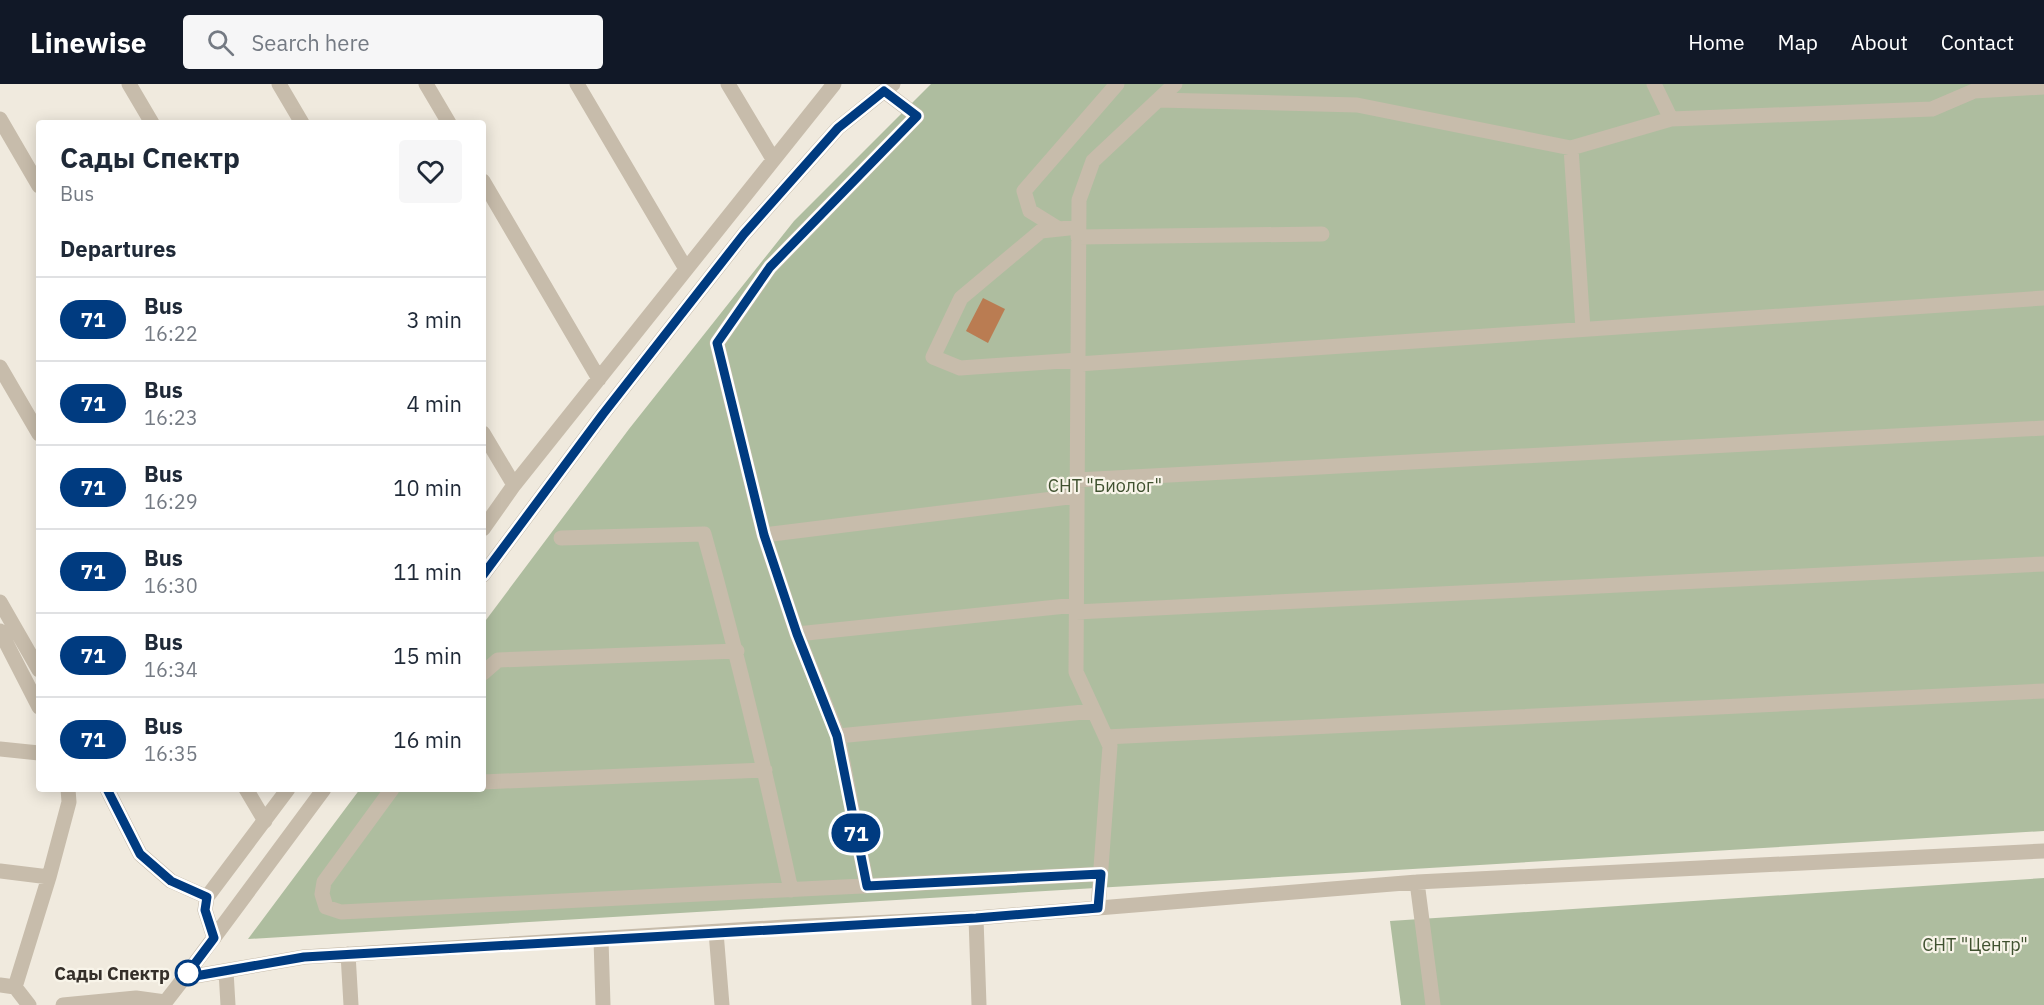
<!DOCTYPE html>
<html lang="en">
<head>
<meta charset="utf-8">
<style>
	body { margin:0; font-family:"IBM Plex Sans",sans-serif; background:#f6f6f7; color:#1f2937; height:100vh; display:flex; flex-direction:column; font-size:22px; white-space:nowrap }
	* { box-sizing:border-box; margin:0 }
	p { font-size:20px; color:#747a83 }
	.icon { flex:none; width:33px; height:33px; fill:none; stroke:currentColor; stroke-width:2; stroke-linecap:round; stroke-linejoin:round }
	.map { position:relative; flex:1; overflow:hidden }
	.sheet { position:absolute; left:36px; top:36px; width:450px; height:672px; display:flex; flex-direction:column; background:#fff; border-radius:6px; box-shadow:0 3px 15px #0003 }
	.sheet>* { flex:none }
	.badge { padding:0 12px; border-radius:20px; font-size:21px; line-height:39px }
	.map>.badge { position:absolute; translate:-50% -50%; box-shadow:0 0 0 3px #fff }
	h2 { padding:0 24px; font-size:22px; line-height:54px }
	.round { display:grid; place-items:center; flex:none; width:63px; height:63px; border-radius:6px; background:#f6f6f7 }
	.head { display:flex; align-items:center; justify-content:space-between; height:102px; padding:0 24px }
	h1 { font-size:28px; font-weight:700; line-height:45px }
	ul { padding:0; list-style:none }
	li { display:flex; align-items:center; gap:18px; height:84px; padding:0 24px; border-top:2px solid #e0e1e3 }
	li div { flex:1 }
	li b { display:block; font-size:22px }
	li em { font-style:normal }
	li .badge { min-width:66px; font-weight:700; text-align:center }
	header { display:flex; align-items:center; gap:36px; box-sizing:border-box; height:84px; padding:0 30px; background:#111827; color:#fff }
	header strong { font-size:28px }
	nav { display:flex; gap:33px; margin-inline-start:auto; font-size:21px }
	.search { width:420px; height:54px; background:#f6f6f7; display:flex; align-items:center; gap:15px; box-sizing:border-box; padding:0 21px; border-radius:6px; color:#747a83; font-size:22px }
	.map>svg:first-child { display:block }
	.green { fill:#aebd9f }
	.building { fill:#ba7c52 }
	.lines { fill:none; stroke-linecap:round; stroke-linejoin:round }
	.minor { stroke:#c7bcab; stroke-width:15 }
	.line-casing { stroke:#fff; stroke-width:14 }
	.line { stroke:#003b80; stroke-width:9 }
	.stop-dot { fill:#fff; stroke:#003b80; stroke-width:3 }
	.labels { text-anchor:middle; dominant-baseline:central; stroke-width:4.5; stroke-linejoin:round; paint-order:stroke }
	.park-label { font-size:18px; fill:#3f512f; stroke:#f8f4e9 }
	.stop-label { font-size:18px; font-weight:bold; fill:#352f29; stroke:#f8f4e9; text-anchor:end }
</style>
</head>
<body>
<header>
<strong>Linewise</strong>
<div class="search"><svg class="icon" aria-label="search" viewBox="0 0 24 24"><circle cx="10" cy="10" r="6"/><path d="M15 15l6 6"/></svg>Search here</div>
<nav><a>Home</a><a>Map</a><a>About</a><a>Contact</a></nav>
</header>
<div class="map">
<svg width="2044" height="921" viewBox="0 0 2044 921">
	<rect width="100%" height="100%" fill="#f0eade"/>
	<path class="green" d="M931 0H2044V747L248 855 360 705H483V540L629 345 794 137Z
		M2044 794V921H1401L1390 837Z"/>
	<path class="building" d="M983 214 1005 225 988 259 966 247Z"/>
	<g class="lines">
		<path class="minor" d="M129 0 152 39
			M279 0 302 39
			M426 0 449 39
			M577 0 686 185
			M728 0 773 75
			M1654 0 1671 35 1932 25 1974 7 2044 3
			M1158 16 1357 21 1571 64 1671 35
			M0 35 39 102
			M1571 64 1583 245
			M483 97 599 295
			M1059 145 1030 127 1024 107 1117 0
			M1078 153 1322 150
			M1078 276 960 284 933 273 961 214 1041 147 1078 143
			M1078 280 2044 214
			M0 283 39 350
			M483 349 514 401
			M1077 396 2044 344
			M483 445 514 401 834 0
			M764 451 1077 412
			M561 454 704 450C737 568 765 686 791 806
			M483 491 603 330 744 150 838 44 893 0
			M0 518 39 586
			M1076 528 2044 480
			M0 547 39 623
			M797 550 1076 521
			M483 589 498 576 737 567
			M838 652 1094 627
			M1106 653 2044 607
			M0 665 39 669
			M483 698 765 686
			M107 705 140 770 171 797 207 813
			M246 705 265 737
			M392 705 324 798 322 810 326 823 341 828 1101 790
			M0 787 49 793
			M1417 798 1433 921
			M867 802 838 652 797 550 764 451 717 259 770 183 917 32 884 7
			M1098 824 1110 662 1076 588 1079 116 1093 77 1175 0
			M976 834 979 921
			M716 848 722 921
			M214 854 205 826 207 813 288 705
			M601 855 603 921
			M348 870 351 921
			M226 887 228 921
			M184 894 304 873 786 843 976 834 1417 798 2044 767
			M0 901 15 903 29 921
			M15 903 49 793 69 718 68 705
			M63 921 136 914 165 918
			M163 921 184 894 324 705"/>
	</g>
	<g class="lines">
		<g class="line-casing">
			<path id="line" d="M107 705 140 770 171 797 207 813 205 826 214 854 184 894 304 873 976 834 1098 824 1101 790 867 802 837 652 797 550 764 451 717 259 770 183 917 32 884 7 838 44 744 150 603 330 483 491"/>
		</g>
		<use href="#line" class="line"/>
	</g>
	<circle class="stop-dot" cx="188" cy="889" r="12"/>
	<g class="labels">
		<g class="park-label">
			<text x="1105" y="401">СНТ "Биолог"</text>
			<text x="1975" y="860">СНТ "Центр"</text>
		</g>
		<g class="stop-label">
			<text x="170" y="889">Сады Спектр</text>
		</g>
	</g>
</svg>
<b class="badge" style="left:856px;top:749px;background:#003b80;color:#fff">71</b>
<section class="sheet">
<div class="head"><div><h1>Сады Спектр</h1><p>Bus</p></div><a class="round"><svg class="icon" aria-label="heart" viewBox="0 0 24 24"><path d="M12 20l-8-8c-3-5 5-10 8-4 3-6 11-1 8 4z"/></svg></a></div>
<h2>Departures</h2>
<ul>
<li><span class="badge" style="background:#003b80;color:#fff">71</span><div><b>Bus</b><p>16:22</p></div><em>3 min</em></li>
<li><span class="badge" style="background:#003b80;color:#fff">71</span><div><b>Bus</b><p>16:23</p></div><em>4 min</em></li>
<li><span class="badge" style="background:#003b80;color:#fff">71</span><div><b>Bus</b><p>16:29</p></div><em>10 min</em></li>
<li><span class="badge" style="background:#003b80;color:#fff">71</span><div><b>Bus</b><p>16:30</p></div><em>11 min</em></li>
<li><span class="badge" style="background:#003b80;color:#fff">71</span><div><b>Bus</b><p>16:34</p></div><em>15 min</em></li>
<li><span class="badge" style="background:#003b80;color:#fff">71</span><div><b>Bus</b><p>16:35</p></div><em>16 min</em></li>
</ul>
</section>
</div>
</body>
</html>
